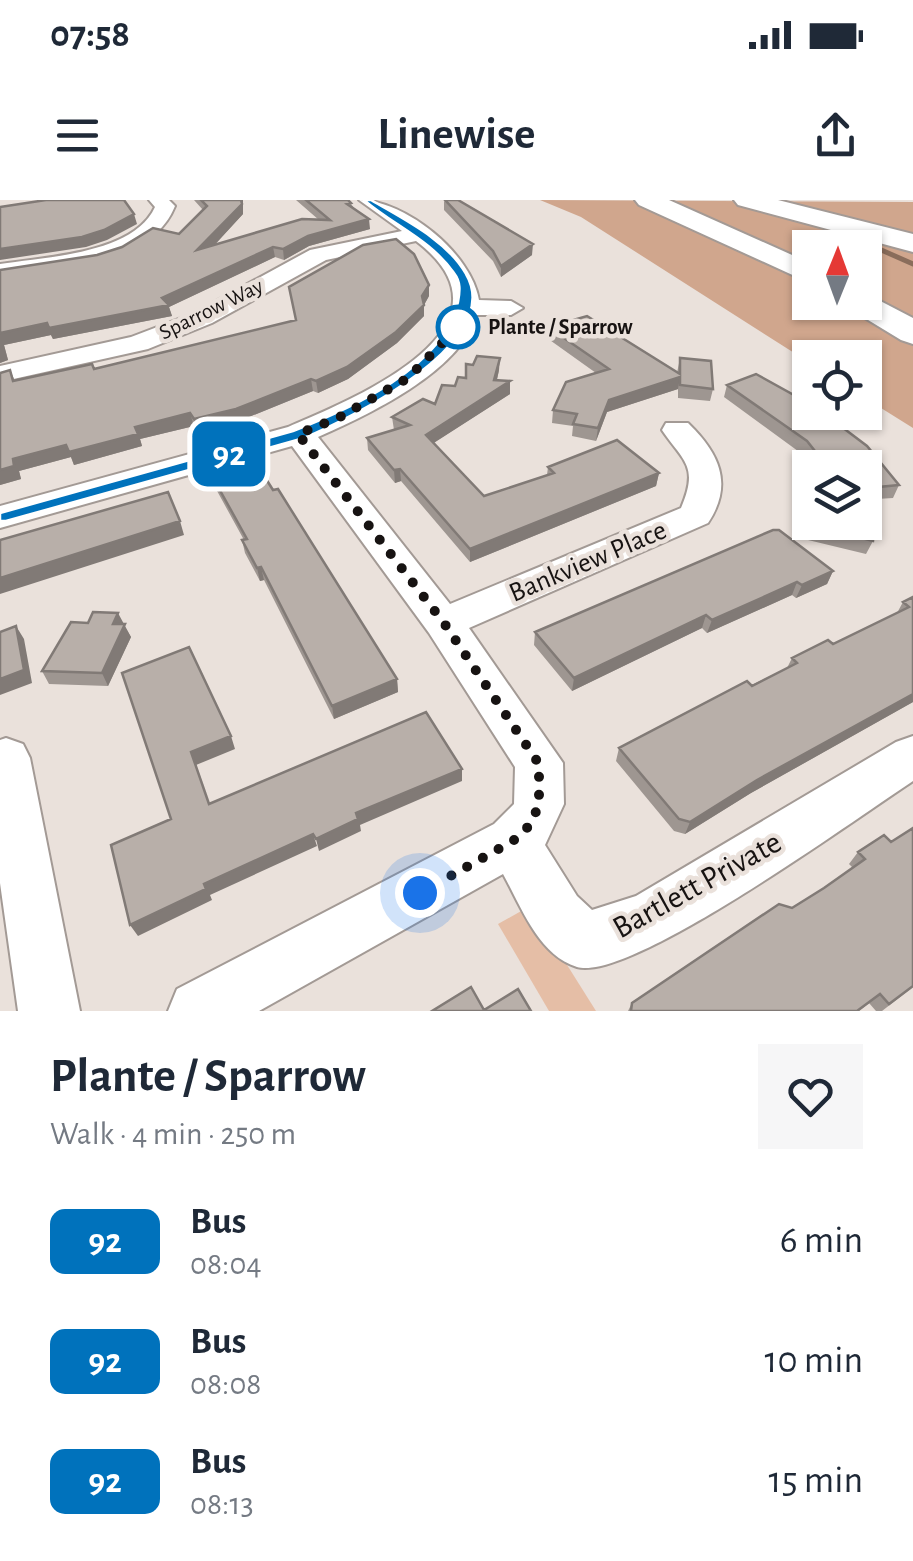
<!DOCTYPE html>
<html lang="en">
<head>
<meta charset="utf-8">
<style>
	body { margin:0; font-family:"Alegreya Sans",sans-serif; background:#f6f6f7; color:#1f2937; height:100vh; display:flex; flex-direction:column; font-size:38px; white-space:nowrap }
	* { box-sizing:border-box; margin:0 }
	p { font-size:32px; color:#747a83 }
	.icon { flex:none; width:55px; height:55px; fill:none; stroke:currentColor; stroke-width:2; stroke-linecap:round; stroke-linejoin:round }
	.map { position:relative; height:811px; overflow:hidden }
	.sheet { display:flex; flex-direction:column; background:#fff; flex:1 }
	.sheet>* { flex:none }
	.badge { padding:0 20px; border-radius:15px; font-size:35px; line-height:65px }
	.needle { width:65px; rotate:1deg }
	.tools { position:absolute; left:792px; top:30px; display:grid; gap:20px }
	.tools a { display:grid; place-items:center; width:90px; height:90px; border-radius:0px; background:#fff; box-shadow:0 2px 8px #0004; font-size:50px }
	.you { position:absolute; width:50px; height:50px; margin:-25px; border:8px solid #fff; border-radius:50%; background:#1a73e8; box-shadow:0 0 0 15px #1a73e833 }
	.map>.badge { position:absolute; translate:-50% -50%; box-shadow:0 0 0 5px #fff }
	.round { display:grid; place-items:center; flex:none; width:105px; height:105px; border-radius:0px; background:#f6f6f7 }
	.summary { display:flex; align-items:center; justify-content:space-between; height:170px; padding:0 50px }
	h1 { font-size:48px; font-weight:700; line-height:75px }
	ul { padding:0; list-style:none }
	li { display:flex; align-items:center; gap:30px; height:120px; padding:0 50px }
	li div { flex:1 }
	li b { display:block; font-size:38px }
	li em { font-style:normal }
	li .badge { min-width:110px; font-weight:700; text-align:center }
	.status { display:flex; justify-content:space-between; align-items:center; height:70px; padding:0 50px; background:#fff; direction:ltr }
	.status svg { height:28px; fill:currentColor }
	header { display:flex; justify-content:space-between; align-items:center; height:130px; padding:0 50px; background:#fff; font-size:45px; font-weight:700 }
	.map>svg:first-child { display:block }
	.green { fill:#e5bea6 }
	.forest { fill:#d0a68d; fill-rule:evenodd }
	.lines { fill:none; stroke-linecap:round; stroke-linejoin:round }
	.stream { stroke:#8a6d5b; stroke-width:5 }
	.minor-casing { stroke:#a39a95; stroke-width:4 }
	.highway-casing { stroke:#a39a95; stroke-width:4 }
	.minor { fill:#fff; fill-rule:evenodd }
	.highway { fill:#fff; fill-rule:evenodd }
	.wall { fill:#9e9691 }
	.shaded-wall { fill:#817a76 }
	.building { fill:#b8afa9; stroke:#817a76; stroke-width:2.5 }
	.line { fill:#0072bc; stroke:#fff; stroke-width:2.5 }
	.walk { stroke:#171312; stroke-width:10; stroke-dasharray:0 18 }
	.stop-dot { fill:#fff; stroke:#0072bc; stroke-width:5 }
	.labels { text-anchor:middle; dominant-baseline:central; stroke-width:9; stroke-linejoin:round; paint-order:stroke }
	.far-street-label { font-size:22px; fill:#171312; stroke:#eae1db }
	.far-stop-label { font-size:22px; font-weight:bold; fill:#171312; stroke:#eae1db; text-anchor:start }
	.street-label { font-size:28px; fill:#171312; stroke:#eae1db }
	.near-street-label { font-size:32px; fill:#171312; stroke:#eae1db }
</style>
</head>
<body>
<div class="status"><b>07:58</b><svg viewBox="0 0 49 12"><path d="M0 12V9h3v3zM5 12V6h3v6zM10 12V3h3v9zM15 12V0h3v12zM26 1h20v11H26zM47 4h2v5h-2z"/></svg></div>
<header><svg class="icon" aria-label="menu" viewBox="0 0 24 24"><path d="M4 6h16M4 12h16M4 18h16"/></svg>Linewise<svg class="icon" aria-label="share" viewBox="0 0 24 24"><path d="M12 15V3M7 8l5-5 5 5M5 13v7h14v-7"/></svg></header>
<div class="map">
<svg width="913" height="811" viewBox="0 0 913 811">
	<rect width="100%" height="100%" fill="#eae1db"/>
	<path class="green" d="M530 706 596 811H549L498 724Z"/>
	<path class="forest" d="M540 0 913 2V228L865 198V158H810V163L581 17ZM810 48H865V102H810Z"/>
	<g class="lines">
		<path class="stream" d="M870 45 913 64"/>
		<g class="minor-casing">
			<path id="minor" d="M149 0H169L175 6C150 68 56 69 0 78V64C45 57 134 54 155 7Z
				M359 0C405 0 471 53 479 100L511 101 523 108 511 115H476C462 171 366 216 318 237L450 404 681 308C699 266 684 262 662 230L666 223H688C719 253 734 284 708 323L469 428 563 563 564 604 545 645 577 696 592 710 636 696 896 542 913 536V581C858 617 630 783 577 767 538 755 521 706 503 674L259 811H168L177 789 494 624 514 604 515 567 429 433 292 246 0 328V306L288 227C357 198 528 126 416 41L326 60 212 123 148 149 0 182V166L131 137 194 113 310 50 402 31Z
				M6 538 23 544 30 558 80 811H18L0 683V540Z"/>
		</g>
		<g class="highway-casing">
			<path id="highway" d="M635 0H669L810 63V83L639 5Z
				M734 0H778L913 34V52L738 5Z
				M865 93 913 118V144L901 140 850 109 846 102H865Z"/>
		</g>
		<use href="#minor" class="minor"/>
		<use href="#highway" class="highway"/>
	</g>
	<path class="wall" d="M194 0H243V14L214 45 319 20 296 0H348L370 29 309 46 284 60 275 57 169 107 172 116 53 139 51 135 4 145 8 160 0 163V70L97 55 179 34 203 10Z
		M444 1 532 55 501 77 493 61 444 10Z
		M429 96 424 105V116L397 143 348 179 318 193 313 191 239 221 197 232 194 226 140 239 142 246 74 265 71 257 19 271 21 279 0 285 10 170 15 181 94 169Z
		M548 127 677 173 680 158 713 189 710 201 678 198V189L607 212 596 241 572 236 573 226 552 223 553 210 596 173 547 138Z
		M499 170 497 180 510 194 433 243 484 296 547 275 548 267 659 273 656 286 470 362 401 281 395 283 368 250 367 238 394 230 392 217 435 204 466 178Z
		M727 185 899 285 893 298 877 299 873 341 866 354 808 340 812 322H865V268H812L802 254 724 197Z
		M212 276 273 290 397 479 398 492 334 519 264 380 260 381 245 353 242 340H244L216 289Z
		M833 371 827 384 796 398 792 395 707 433 702 428 572 491 534 445 535 432Z
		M913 397V502L751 593 685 634 674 631 616 561 619 548 787 468 792 458 833 444 897 413 903 402Z
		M88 423 123 424 131 437 108 486 49 484 42 471Z
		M884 635 913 787 882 811H876L869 803 859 811H628L632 803 824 688 853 668 849 664 858 652Z"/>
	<path class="shaded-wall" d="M241 0H243V14L200 61 197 50Z
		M134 14 137 24 107 40 86 47 0 60V49Z
		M369 19 370 29 309 46 284 60 283 49 308 36Z
		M533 44 532 55 501 77V66Z
		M273 47 275 57 169 107 172 116 53 139 51 135 4 145 8 160 0 163V133L162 98Z
		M429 85V96L424 105V116L397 143 348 179 318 193 316 181 422 96Z
		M500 158 499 170 494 192 510 181V194L426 248V235L494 180Z
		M680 177 678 189 607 212 596 241 598 228 609 200Z
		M311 179 313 191 239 221 197 232 194 219Z
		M190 213 194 226 140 239 142 246 74 265 71 257 19 271 21 279 0 285V270L13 259Z
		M400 269 401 281 395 283 394 270Z
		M659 273 656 286 470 362V349Z
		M180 321 184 335 0 394V378Z
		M261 367 264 380 260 381 257 368Z
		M833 371 827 384 796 398 802 385Z
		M797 382 792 395 707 433 712 420Z
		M118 413 131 437 108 486 102 473 113 424Z
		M706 415 702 428 572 491 574 478Z
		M16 426 24 439 32 483 0 495V479Z
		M397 479 398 492 334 519 332 506Z
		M913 494V502L751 593 685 634 690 622 757 580Z
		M231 536 235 549 196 565 215 616 191 552Z
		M462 569V581L360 625 361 631 319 651 316 639 356 613Z
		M313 634 317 646 210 695 212 700 138 736 130 725 204 684Z"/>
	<path class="building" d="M46 0H124L134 14 104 30 82 37 0 49V7Z
		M201 0H241L242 4 197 50 302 19 330 20 306 0H348L351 3 347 4 369 19 308 36 283 49 273 47 162 98 169 105 49 128 47 123 0 133V70L97 55 122 47 153 28 179 34 207 6Z
		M445 0H458L533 44 501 66 493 51Z
		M396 39 414 54 429 85 422 96 424 105 396 132 347 167 316 181 311 179 236 209 194 219 190 213 135 227 138 234 69 252 66 245 13 259 14 266 0 270V173L10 170 13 181 92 164 94 169 296 120 289 87 363 45Z
		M587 116 680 174V158L711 161 713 189 680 185V177L609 200 598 228 573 224 577 214 553 210 566 182 609 169 548 127Z
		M477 156 500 158 494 180 510 181 426 235 484 296 554 273 548 267 617 240 659 273 470 349 400 269 394 270 367 238 410 225 392 217 423 199 435 204 442 185 455 186 458 177 466 178V164L473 165Z
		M756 174 810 204V212H822L867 246 899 285 879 287 873 341 814 326 815 322H865V268H825L826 265 807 241 727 185Z
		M256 263 273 290 278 289 397 479 332 506 261 367 257 368 242 340 247 339 212 276Z
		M168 292 180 321 0 378V340Z
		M773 330H779L833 371 802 385 797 382 712 420 706 415 574 478 535 432Z
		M913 397V494L757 580 690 622 679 619 619 548 747 481 752 486 797 463 792 458 828 440 833 444 909 407 903 402Z
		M93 412 118 413 113 424H125L102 473 42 471 71 422 88 423Z
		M16 426 24 470 0 479V432Z
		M189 447 231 536 191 552 209 604 426 512 462 569 356 613 358 619 316 639 313 634 204 684 206 689 130 725 111 645 171 619 122 473Z
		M913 628V786L889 804 880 794 857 811H631L632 803 779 704 792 708 824 688 865 659 858 652 884 635 891 642Z
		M471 787 484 810 518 789 531 811H432Z"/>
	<path class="line" d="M364 0H371C403 19 447 40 466 74 506 142 350 219 304 238L6 321H0V313L293 231C350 209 444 167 458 102 460 91 461 82 454 73 431 40 393 25 364 0Z"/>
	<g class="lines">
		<path class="walk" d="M420 693 513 641 531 624 539 604V564L444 423 298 234 338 218 408 178 458 127"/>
	</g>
	<circle class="stop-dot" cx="458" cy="127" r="20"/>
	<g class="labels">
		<g class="far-street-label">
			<text transform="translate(211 109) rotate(-26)">Sparrow Way</text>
		</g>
		<g class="far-stop-label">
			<text x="488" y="127">Plante / Sparrow</text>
		</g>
		<g class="street-label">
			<text transform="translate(588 362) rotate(-23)">Bankview Place</text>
		</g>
		<g class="near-street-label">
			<text transform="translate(697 685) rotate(-29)">Bartlett Private</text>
		</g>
	</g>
</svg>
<div class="tools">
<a><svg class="needle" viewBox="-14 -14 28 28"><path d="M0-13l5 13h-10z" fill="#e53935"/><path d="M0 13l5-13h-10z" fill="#747a83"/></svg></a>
<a><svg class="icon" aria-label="locate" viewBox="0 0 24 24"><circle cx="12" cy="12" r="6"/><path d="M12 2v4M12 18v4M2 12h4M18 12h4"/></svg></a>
<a><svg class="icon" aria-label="layers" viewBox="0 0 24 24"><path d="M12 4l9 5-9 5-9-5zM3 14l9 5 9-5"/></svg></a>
</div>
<div class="you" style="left:420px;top:693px"></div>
<b class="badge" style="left:229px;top:254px;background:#0072bc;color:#fff">92</b>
</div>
<section class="sheet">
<div class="summary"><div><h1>Plante / Sparrow</h1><p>Walk · 4 min · 250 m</p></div><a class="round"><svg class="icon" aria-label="heart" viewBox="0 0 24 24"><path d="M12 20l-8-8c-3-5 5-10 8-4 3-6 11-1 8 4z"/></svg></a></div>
<ul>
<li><span class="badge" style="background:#0072bc;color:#fff">92</span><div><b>Bus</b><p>08:04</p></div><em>6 min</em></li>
<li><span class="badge" style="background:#0072bc;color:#fff">92</span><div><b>Bus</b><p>08:08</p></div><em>10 min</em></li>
<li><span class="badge" style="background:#0072bc;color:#fff">92</span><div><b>Bus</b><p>08:13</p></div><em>15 min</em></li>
</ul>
</section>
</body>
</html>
